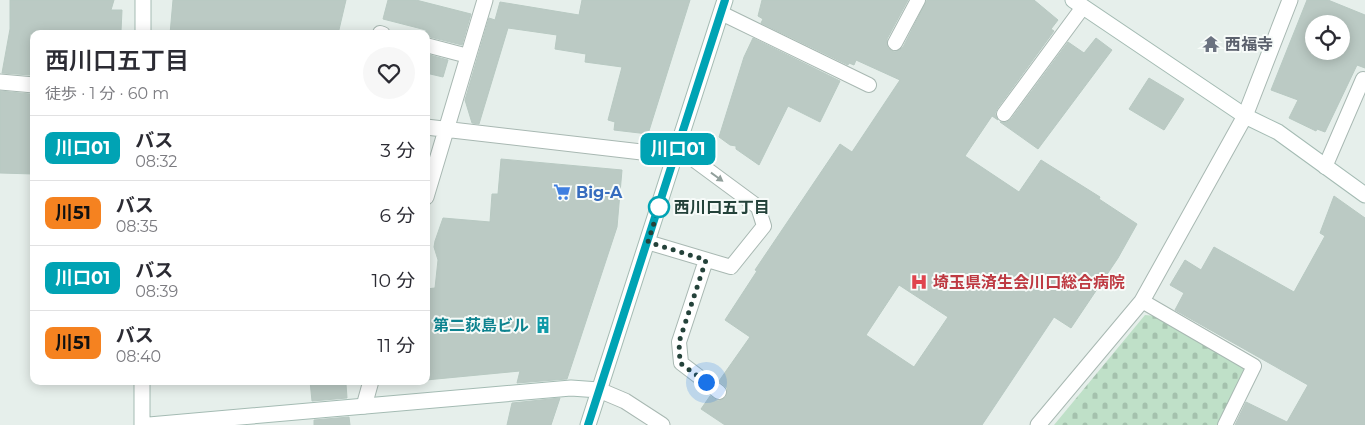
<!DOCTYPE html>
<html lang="ja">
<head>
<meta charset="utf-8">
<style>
	body { margin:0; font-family:Montserrat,"Noto Sans JP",sans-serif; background:#f7f7f7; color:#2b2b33; height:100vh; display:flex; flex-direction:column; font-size:19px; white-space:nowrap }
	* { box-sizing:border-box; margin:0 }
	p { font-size:16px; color:#7c7c81 }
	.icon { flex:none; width:28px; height:28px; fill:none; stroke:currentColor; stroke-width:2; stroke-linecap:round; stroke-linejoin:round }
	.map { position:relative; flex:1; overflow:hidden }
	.details { position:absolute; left:30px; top:30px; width:400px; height:355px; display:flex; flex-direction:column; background:#fff; border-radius:10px; box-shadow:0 2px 12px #0003 }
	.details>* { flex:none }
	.badge { padding:0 10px; border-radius:8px; font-size:18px; line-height:32px }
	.tools { position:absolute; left:1305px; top:15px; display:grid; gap:10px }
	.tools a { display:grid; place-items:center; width:45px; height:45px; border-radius:50%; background:#fff; box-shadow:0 2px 12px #0003; font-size:25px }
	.you { position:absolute; width:25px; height:25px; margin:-12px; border:4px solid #fff; border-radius:50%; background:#1a73e8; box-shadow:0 0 0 8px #1a73e833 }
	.map>.badge { position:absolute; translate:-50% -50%; box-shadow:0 0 0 2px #fff }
	.round { display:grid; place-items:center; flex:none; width:52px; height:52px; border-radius:26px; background:#f7f7f7 }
	.overview { display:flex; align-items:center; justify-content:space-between; height:85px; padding:0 15px }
	h1 { font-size:24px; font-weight:600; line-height:38px }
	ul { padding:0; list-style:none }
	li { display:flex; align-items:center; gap:15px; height:65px; padding:0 15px; border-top:1px solid #e1e1e2 }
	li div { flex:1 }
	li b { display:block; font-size:19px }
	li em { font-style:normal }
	li .badge { min-width:55px; font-weight:700; text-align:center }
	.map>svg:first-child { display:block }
	.cemetery { fill:url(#cemetery-stones) }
	.building { fill:#bbcac4; stroke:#b8c9c2; fill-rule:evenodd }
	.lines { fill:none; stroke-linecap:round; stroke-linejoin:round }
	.lane-casing { stroke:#a8b8b2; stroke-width:16 }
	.street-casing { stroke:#a8b8b2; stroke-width:17 }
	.secondary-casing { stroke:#a4bbb3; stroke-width:17 }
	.lane { stroke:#fff; stroke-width:14 }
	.street { stroke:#fff; stroke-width:15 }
	.secondary { stroke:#fff; stroke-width:15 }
	.oneway { fill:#92a09c }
	.line-casing { stroke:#fff; stroke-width:11 }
	.line { stroke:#00a3b4; stroke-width:8 }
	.walk { stroke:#24423a; stroke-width:5; stroke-dasharray:0 9 }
	.stop-dot { fill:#fff; stroke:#00a3b4; stroke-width:2.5 }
	.labels { text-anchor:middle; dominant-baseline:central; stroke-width:4; stroke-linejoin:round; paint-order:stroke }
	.worship-label { font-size:16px; font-weight:bold; fill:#5b616d; stroke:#f7fbf9; text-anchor:start }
	.shop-label { font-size:16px; font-weight:bold; fill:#366cbe; stroke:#f7fbf9; text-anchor:start }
	.stop-label { font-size:16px; font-weight:bold; fill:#24423a; stroke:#f7fbf9; text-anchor:start }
	.health-label { font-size:16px; font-weight:bold; fill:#be3a42; stroke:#f7fbf9; text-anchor:start }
	.culture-label { font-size:16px; font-weight:bold; fill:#0d838f; stroke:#f7fbf9; text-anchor:end }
</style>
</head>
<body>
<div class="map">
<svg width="1365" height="425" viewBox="0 0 1365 425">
	<defs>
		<pattern id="cemetery-stones" width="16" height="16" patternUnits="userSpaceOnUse" patternTransform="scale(1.25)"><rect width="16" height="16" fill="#bfe0c8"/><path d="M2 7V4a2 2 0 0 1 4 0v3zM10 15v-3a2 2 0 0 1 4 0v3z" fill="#a4c1ad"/></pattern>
	</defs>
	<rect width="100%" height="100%" fill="#e6efeb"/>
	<path class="cemetery" d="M1145 315 1156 316 1249 370 1220 425H1054Z"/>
	<path class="building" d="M10 0H114L111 10H122L121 31 30 34V75L2 73 10 29Z
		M173 0H346L338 34H170Z
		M388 0H416L471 14 462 45 426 36V30L383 19Z
		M582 0H690L648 134 614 130 615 122 608 120 622 67 585 62 586 54 555 49 557 35 508 28 479 124 472 123 465 100 489 18 495 20 500 2 579 15Z
		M762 0H908L887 39 888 48 895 52 903 47 927 0H1034L1058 20 1051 29 1054 31 997 109 995 114 998 120 992 116 965 156 1019 192 1041 160 1100 197 1099 199 1137 224 1118 258 1071 328 1054 317 982 425H725L701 409 710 396 718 401 726 397 727 388 719 381 750 337 725 320 757 271 755 270 840 144 852 152 900 80 856 60 854 65 849 63 848 65 761 23 763 19 758 16ZM899 285 948 317 914 367 866 335Z
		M1307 0H1328L1365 15V68L1357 65 1325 132 1317 129 1316 131 1289 118 1298 100 1271 90ZM1314 24H1341V51H1314Z
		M753 38 840 81 820 122 788 106 759 165 736 149V146L730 145 719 137 744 57Z
		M1096 38 1112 50 1038 149 1000 122H1007L1011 119 1068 42 1084 53Z
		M426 54 448 60 443 77 426 73Z
		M1149 78 1184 99 1164 130 1129 109Z
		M0 91 30 94V101L32 106H34V174L0 173Z
		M501 159 622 170 617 227 567 379 517 383 520 371 426 380V289L435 288 438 260 434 247 435 241 443 218 490 222 492 194H498Z
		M1334 196 1365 218V425H1235L1246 402 1287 422 1308 385 1175 310 1184 293 1170 285 1185 260 1201 270 1214 247 1294 292 1325 236 1320 233Z
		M310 381H338L346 384 347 398 312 401Z
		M560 398 551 425H507L512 403Z
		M349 417 350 425H314V420Z"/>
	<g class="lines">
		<g class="lane-casing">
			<path id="lane" d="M721 13 869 85
				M380 33 383 34
				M895 43 918 0
				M426 45 468 56
				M1004 114 1083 7
				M1325 167 1363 79
				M647 242 731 267 764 226 758 207 678 148
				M706 260 679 342 681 363 719 392
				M1142 301 1254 366 1225 425"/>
		</g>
		<g class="street-casing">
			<path id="street" d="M0 82 34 85
				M426 127 676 156
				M426 197 485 0
				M599 390 625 401 662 425
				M364 406 371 381
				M1038 425 1142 301 1245 116 1290 0"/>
		</g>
		<g class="secondary-casing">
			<path id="secondary" d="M1073 0 1245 116 1278 132 1365 195
				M143 34V0
				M142 425V381
				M149 425 571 388 599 390
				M588 425 725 0"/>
		</g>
		<use href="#lane" class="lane"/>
		<use href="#street" class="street"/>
		<use href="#secondary" class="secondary"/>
	</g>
	<defs><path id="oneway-solid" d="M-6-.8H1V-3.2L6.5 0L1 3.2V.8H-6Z" transform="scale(1.25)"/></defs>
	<use class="oneway" href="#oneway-solid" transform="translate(717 177) rotate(36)"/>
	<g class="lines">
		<g class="line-casing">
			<path id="line" d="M588 425 725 0"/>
		</g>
		<use href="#line" class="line"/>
		<path class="walk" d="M659 207 648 242 706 260 679 342 680 363 706 382"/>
	</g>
	<defs>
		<g id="temple-bare" transform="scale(1.35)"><path d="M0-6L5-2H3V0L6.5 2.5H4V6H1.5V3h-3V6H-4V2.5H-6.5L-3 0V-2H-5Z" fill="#6b7280" stroke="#f7fbf9" stroke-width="2.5" paint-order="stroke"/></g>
		<g id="supermarket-bare" transform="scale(1.35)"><path d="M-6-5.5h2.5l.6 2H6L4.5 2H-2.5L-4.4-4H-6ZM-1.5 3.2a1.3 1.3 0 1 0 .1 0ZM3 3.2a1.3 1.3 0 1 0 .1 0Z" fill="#3f7fe0" stroke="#f7fbf9" stroke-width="2.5" paint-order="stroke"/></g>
		<g id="hospital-bare" transform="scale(1.35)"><path d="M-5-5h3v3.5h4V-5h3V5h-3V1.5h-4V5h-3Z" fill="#e0444e" stroke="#f7fbf9" stroke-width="2.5" paint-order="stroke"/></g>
		<g id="building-bare" transform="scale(1.35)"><path d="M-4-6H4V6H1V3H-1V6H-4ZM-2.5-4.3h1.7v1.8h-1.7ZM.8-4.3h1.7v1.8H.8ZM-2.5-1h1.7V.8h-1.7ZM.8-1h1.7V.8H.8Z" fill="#0f9aa8" stroke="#f7fbf9" stroke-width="2.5" paint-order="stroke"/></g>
	</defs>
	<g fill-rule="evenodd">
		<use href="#temple-bare" x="1211" y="44"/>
		<use href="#supermarket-bare" x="562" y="192"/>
		<use href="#hospital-bare" x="919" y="282"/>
		<use href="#building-bare" x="543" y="325"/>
	</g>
	<circle class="stop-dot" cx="659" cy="207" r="10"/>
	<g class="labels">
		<g class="worship-label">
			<text x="1225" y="44">西福寺</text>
		</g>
		<g class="shop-label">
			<text x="576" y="192">Big-A</text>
		</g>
		<g class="stop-label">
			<text x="674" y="207">西川口五丁目</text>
		</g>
		<g class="health-label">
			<text x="933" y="282">埼玉県済生会川口総合病院</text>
		</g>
		<g class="culture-label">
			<text x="529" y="325">第二荻島ビル</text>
		</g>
	</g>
</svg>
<div class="tools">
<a><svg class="icon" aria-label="locate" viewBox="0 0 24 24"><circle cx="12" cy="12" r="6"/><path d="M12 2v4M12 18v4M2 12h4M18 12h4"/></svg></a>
</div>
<div class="you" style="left:706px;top:382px"></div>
<b class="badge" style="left:678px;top:149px;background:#00a3b4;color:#fff">川口01</b>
<section class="details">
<div class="overview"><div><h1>西川口五丁目</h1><p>徒歩 · 1 分 · 60 m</p></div><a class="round"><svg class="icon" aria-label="heart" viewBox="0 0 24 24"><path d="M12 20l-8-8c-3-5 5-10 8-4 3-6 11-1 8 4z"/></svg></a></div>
<ul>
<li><span class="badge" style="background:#00a3b4;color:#fff">川口01</span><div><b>バス</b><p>08:32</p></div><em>3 分</em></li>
<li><span class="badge" style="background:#f58220;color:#111">川51</span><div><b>バス</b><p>08:35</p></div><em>6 分</em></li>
<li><span class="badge" style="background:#00a3b4;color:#fff">川口01</span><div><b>バス</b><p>08:39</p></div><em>10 分</em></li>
<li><span class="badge" style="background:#f58220;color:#111">川51</span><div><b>バス</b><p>08:40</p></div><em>11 分</em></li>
</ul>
</section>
</div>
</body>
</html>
